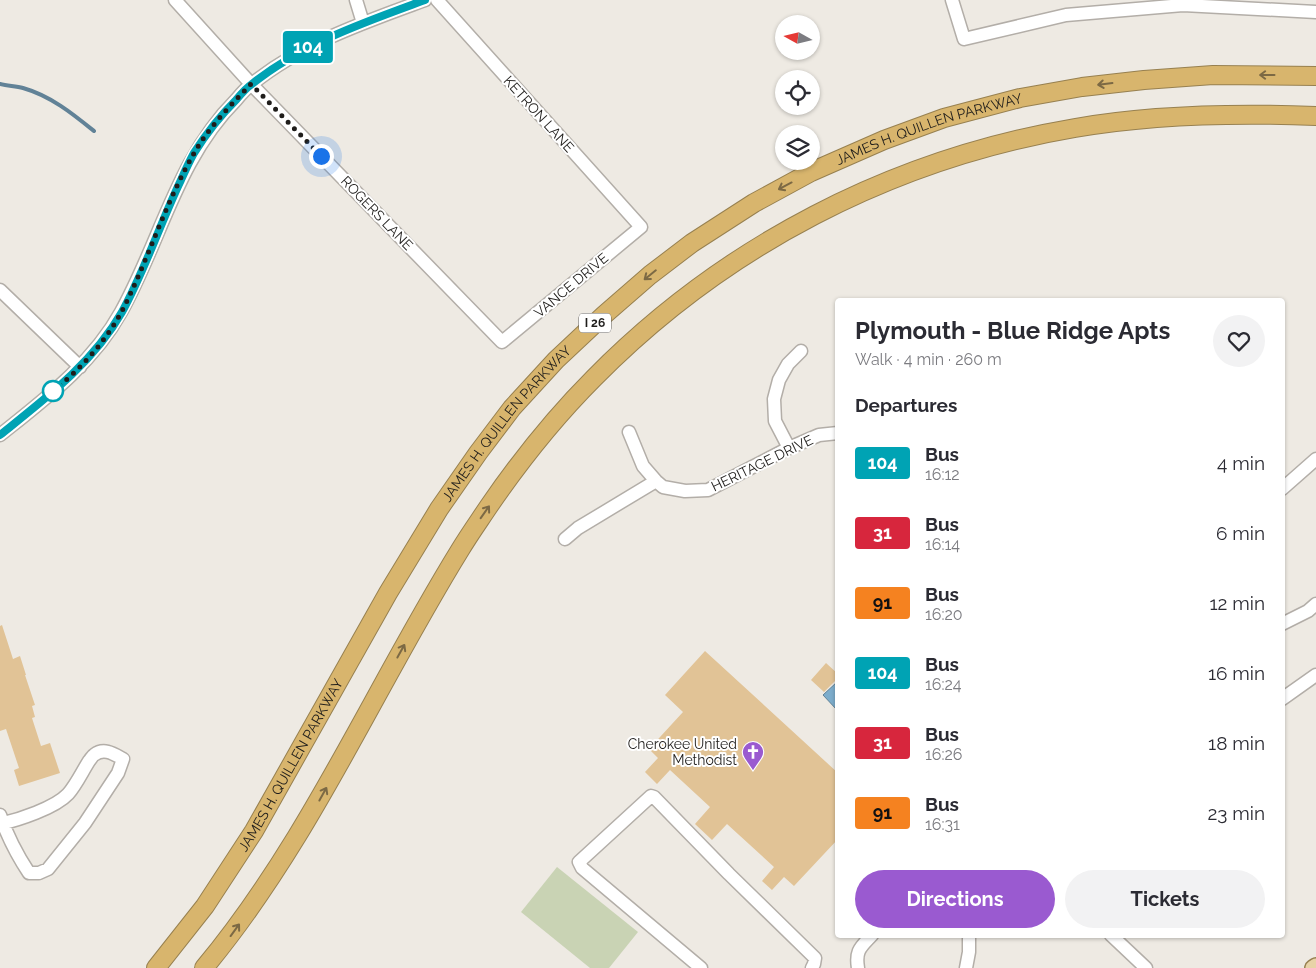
<!DOCTYPE html>
<html lang="en">
<head>
<meta charset="utf-8">
<style>
	body { margin:0; font-family:Raleway,sans-serif; background:#f2f2f3; color:#2b2b33; height:100vh; display:flex; flex-direction:column; font-size:19px; white-space:nowrap }
	* { box-sizing:border-box; margin:0 }
	p { font-size:16px; color:#7c7c81 }
	.icon { flex:none; width:28px; height:28px; fill:none; stroke:currentColor; stroke-width:2; stroke-linecap:round; stroke-linejoin:round }
	.map { position:relative; flex:1; overflow:hidden }
	.panel { position:absolute; left:835px; top:298px; width:450px; height:640px; display:flex; flex-direction:column; background:#fff; border-radius:5px; box-shadow:0 1px 4px #0004 }
	.panel>* { flex:none }
	.badge { padding:0 10px; border-radius:4px; font-size:18px; line-height:32px }
	.needle { width:32px; rotate:278deg }
	.tools { position:absolute; left:775px; top:15px; display:grid; gap:10px }
	.tools a { display:grid; place-items:center; width:45px; height:45px; border-radius:50%; background:#fff; box-shadow:0 1px 4px #0004; font-size:25px }
	.you { position:absolute; width:25px; height:25px; margin:-12px; border:4px solid #fff; border-radius:50%; background:#1a73e8; box-shadow:0 0 0 8px #1a73e833 }
	.map>.badge { position:absolute; translate:-50% -50%; box-shadow:0 0 0 2px #fff }
	h2 { padding:0 20px; font-size:19px; line-height:45px }
	.round { display:grid; place-items:center; flex:none; width:52px; height:52px; border-radius:26px; background:#f2f2f3 }
	.overview { display:flex; align-items:center; justify-content:space-between; height:85px; padding:0 20px }
	h1 { font-size:24px; font-weight:700; line-height:38px }
	.cta { display:flex; gap:10px; margin-top:auto; padding:10px 20px }
	.cta a { flex:1; height:58px; border-radius:30px; background:#9a5ad0; color:#fff; font-size:20px; font-weight:700; line-height:58px; text-align:center }
	.cta a+a { background:#f2f2f3; color:#2b2b33 }
	ul { padding:0; list-style:none }
	li { display:flex; align-items:center; gap:15px; height:70px; padding:0 20px }
	li div { flex:1 }
	li b { display:block; font-size:19px }
	li em { font-style:normal }
	li .badge { min-width:55px; font-weight:700; text-align:center }
	.map>svg:first-child { display:block }
	.green { fill:#c9d3b4 }
	.water { fill:#7dadcc; stroke:#618297 }
	.lines { fill:none; stroke-linecap:round; stroke-linejoin:round }
	.stream { stroke:#618297; stroke-width:4 }
	.building { fill:#e1c396 }
	.minor-casing { stroke:#b3aea8; stroke-width:15 }
	.major-casing { stroke:#978050; stroke-width:18 }
	.highway-casing { stroke:#978050; stroke-width:20 }
	.minor { stroke:#fff; stroke-width:12 }
	.major { stroke:#e8d3a7; stroke-width:15 }
	.highway { stroke:#d8b56d; stroke-width:18 }
	.oneway { stroke:#7c6944 }
	.line-casing { stroke:#fff; stroke-width:11 }
	.line { stroke:#00a3b4; stroke-width:8 }
	.walk { stroke:#1f1d1b; stroke-width:5; stroke-dasharray:0 9 }
	.stop-dot { fill:#fff; stroke:#00a3b4; stroke-width:2.5 }
	.labels { text-anchor:middle; dominant-baseline:central; stroke-width:4; stroke-linejoin:round; paint-order:stroke }
	.shield { fill:#fff; stroke:#62615f; stroke-width:1 }
	.shield-label { font-size:12px; font-weight:bold; fill:#1f1d1b }
	.street-label { font-size:14px; fill:#1f1d1b; stroke:#fff }
	.poi-label { font-size:14px; fill:#1f1d1b; stroke:#fff; text-anchor:end }
</style>
</head>
<body>
<div class="map">
<svg width="1316" height="968" viewBox="0 0 1316 968">
	<rect width="100%" height="100%" fill="#eeeae3"/>
	<path class="green" d="M557 867 638 932 609 968H590L521 912Z"/>
	<path class="water" d="M837 682V710L823 695Z"/>
	<g class="lines">
		<path class="stream" d="M0 84C8 86 16 86 23 88 51 96 73 114 94 131"/>
	</g>
	<path class="building" d="M2 625 13 659 20 656 26 675H25L35 705 32 706 35 717 32 718 41 746 50 743 60 773 19 786 14 770 19 768 6 729 0 731V626Z
		M705 651 838 773V839L794 886 784 877 772 890 762 881 774 867 727 824 712 840 695 824 710 807 670 770 657 784 645 772 658 758 649 749 683 712 665 695Z
		M826 663 838 674V678L824 692 811 680Z"/>
	<g class="lines">
		<g class="minor-casing">
			<path id="minor" d="M175 0 251 84 502 342 641 227 437 0
				M356 0 363 23
				M952 0 964 39 1066 15 1183 5 1316 12
				M0 290 80 367
				M629 432 643 466 656 481 663 487 685 491 708 490 789 448 819 435 838 433
				M0 435C45 399 93 363 121 312 161 240 177 159 236 100 241 94 246 88 252 84 303 43 365 22 425 0
				M789 448 775 421 774 399 779 380 788 364 801 351
				M1282 489 1316 459
				M565 539 578 528 656 481
				M1282 624 1308 611 1316 604
				M1282 699 1316 675
				M0 815C7 835 17 855 29 873H39L48 869 85 823 118 773 123 759C114 754 104 747 94 755 92 756 91 759 89 761 82 772 76 785 68 794 55 808 18 820 0 824
				M1111 935 1146 968
				M701 968 582 868 579 862 651 796 654 797 729 874 815 958 814 964 812 968
				M858 968C855 950 861 947 872 935
				M966 968 969 952V935"/>
		</g>
		<g class="major-casing">
			<path id="major" d="M1313 968 1316 966"/>
		</g>
		<g class="highway-casing">
			<g id="highway">
				<path id="s1" d="M156 968 205 906 254 831 388 593 439 509 478 453 512 408 556 360 604 315 650 275 692 243 754 203 811 172 884 140 944 118 1020 98 1082 87 1144 80 1213 75 1316 76"/>
				<path d="M204 968C309 842 374 689 460 550 469 535 479 521 489 506 520 461 555 417 594 378 724 246 892 159 1075 128 1154 114 1236 113 1316 116"/>
			</g>
		</g>
		<use href="#minor" class="minor"/>
		<use href="#major" class="major"/>
		<use href="#highway" class="highway"/>
	</g>
	<defs><path id="oneway-shaft" d="M-6 0H5M1.5-3L5.5 0L1.5 3" fill="none" stroke-width="1.6" stroke-linecap="round" stroke-linejoin="round" transform="scale(1.25)"/></defs>
	<g class="oneway">
		<use href="#oneway-shaft" transform="translate(1267 75) rotate(180)"/>
		<use href="#oneway-shaft" transform="translate(1105 84) rotate(173)"/>
		<use href="#oneway-shaft" transform="translate(785 186) rotate(152)"/>
		<use href="#oneway-shaft" transform="translate(650 275) rotate(141)"/>
		<use href="#oneway-shaft" transform="translate(485 512) rotate(-55)"/>
		<use href="#oneway-shaft" transform="translate(401 651) rotate(-61)"/>
		<use href="#oneway-shaft" transform="translate(323 794) rotate(-61)"/>
		<use href="#oneway-shaft" transform="translate(235 930) rotate(-54)"/>
	</g>
	<g class="lines">
		<g class="line-casing">
			<path id="line" d="M0 435C45 399 93 363 122 312 145 270 160 224 181 180 185 171 189 162 194 153 206 134 220 116 236 100 241 94 246 88 252 84 303 43 365 22 425 0"/>
		</g>
		<use href="#line" class="line"/>
		<path class="walk" d="M53 391C80 370 106 341 122 311 148 260 165 204 193 155 208 128 230 106 251 84L321 156"/>
	</g>
	<defs>
		<g id="church-pin" transform="scale(1.125)"><path d="M0 17L-7.5 6A9.5 9.5 0 1 1 7.5 6Z" fill="#9a5ad0" stroke="#fff"/><path d="M-1.2-6h2.4v3.5h3.3v2.4h-3.3V6h-2.4V-.1h-3.3v-2.4h3.3Z" fill="#fff"/></g>
	</defs>
	<g fill-rule="evenodd">
		<use href="#church-pin" x="753" y="752"/>
	</g>
	<circle class="stop-dot" cx="53" cy="391" r="10"/>
	<g class="labels">
		<rect class="shield" x="579" y="313.5" width="32" height="19" rx="4"/>
		<g class="shield-label">
			<text x="595" y="323">I 26</text>
		</g>
		<g class="street-label">
			<text transform="translate(539 114) rotate(48)">KETRON LANE</text>
			<text stroke="none"><textPath href="#s1" startOffset="1174">JAMES H. QUILLEN PARKWAY</textPath></text>
			<text transform="translate(377 213) rotate(46)">ROGERS LANE</text>
			<text transform="translate(571 285) rotate(-40)">VANCE DRIVE</text>
			<text stroke="none"><textPath href="#s1" startOffset="649">JAMES H. QUILLEN PARKWAY</textPath></text>
			<text transform="translate(762 463) rotate(-26)">HERITAGE DRIVE</text>
			<text stroke="none"><textPath href="#s1" startOffset="244">JAMES H. QUILLEN PARKWAY</textPath></text>
		</g>
		<g class="poi-label">
			<text x="737" y="744">Cherokee United<tspan x="737" dy="16">Methodist</tspan></text>
		</g>
	</g>
</svg>
<div class="tools">
<a><svg class="needle" viewBox="-14 -14 28 28"><path d="M0-13l5 13h-10z" fill="#e53935"/><path d="M0 13l5-13h-10z" fill="#7c7c81"/></svg></a>
<a><svg class="icon" aria-label="locate" viewBox="0 0 24 24"><circle cx="12" cy="12" r="6"/><path d="M12 2v4M12 18v4M2 12h4M18 12h4"/></svg></a>
<a><svg class="icon" aria-label="layers" viewBox="0 0 24 24"><path d="M12 4l9 5-9 5-9-5zM3 14l9 5 9-5"/></svg></a>
</div>
<div class="you" style="left:321px;top:156px"></div>
<b class="badge" style="left:308px;top:47px;background:#00a3b4;color:#fff">104</b>
<section class="panel">
<div class="overview"><div><h1>Plymouth - Blue Ridge Apts</h1><p>Walk · 4 min · 260 m</p></div><a class="round"><svg class="icon" aria-label="heart" viewBox="0 0 24 24"><path d="M12 20l-8-8c-3-5 5-10 8-4 3-6 11-1 8 4z"/></svg></a></div>
<h2>Departures</h2>
<ul>
<li><span class="badge" style="background:#00a3b4;color:#fff">104</span><div><b>Bus</b><p>16:12</p></div><em>4 min</em></li>
<li><span class="badge" style="background:#d7263d;color:#fff">31</span><div><b>Bus</b><p>16:14</p></div><em>6 min</em></li>
<li><span class="badge" style="background:#f58220;color:#111">91</span><div><b>Bus</b><p>16:20</p></div><em>12 min</em></li>
<li><span class="badge" style="background:#00a3b4;color:#fff">104</span><div><b>Bus</b><p>16:24</p></div><em>16 min</em></li>
<li><span class="badge" style="background:#d7263d;color:#fff">31</span><div><b>Bus</b><p>16:26</p></div><em>18 min</em></li>
<li><span class="badge" style="background:#f58220;color:#111">91</span><div><b>Bus</b><p>16:31</p></div><em>23 min</em></li>
</ul>
<div class="cta"><a>Directions</a><a>Tickets</a></div>
</section>
</div>
</body>
</html>
